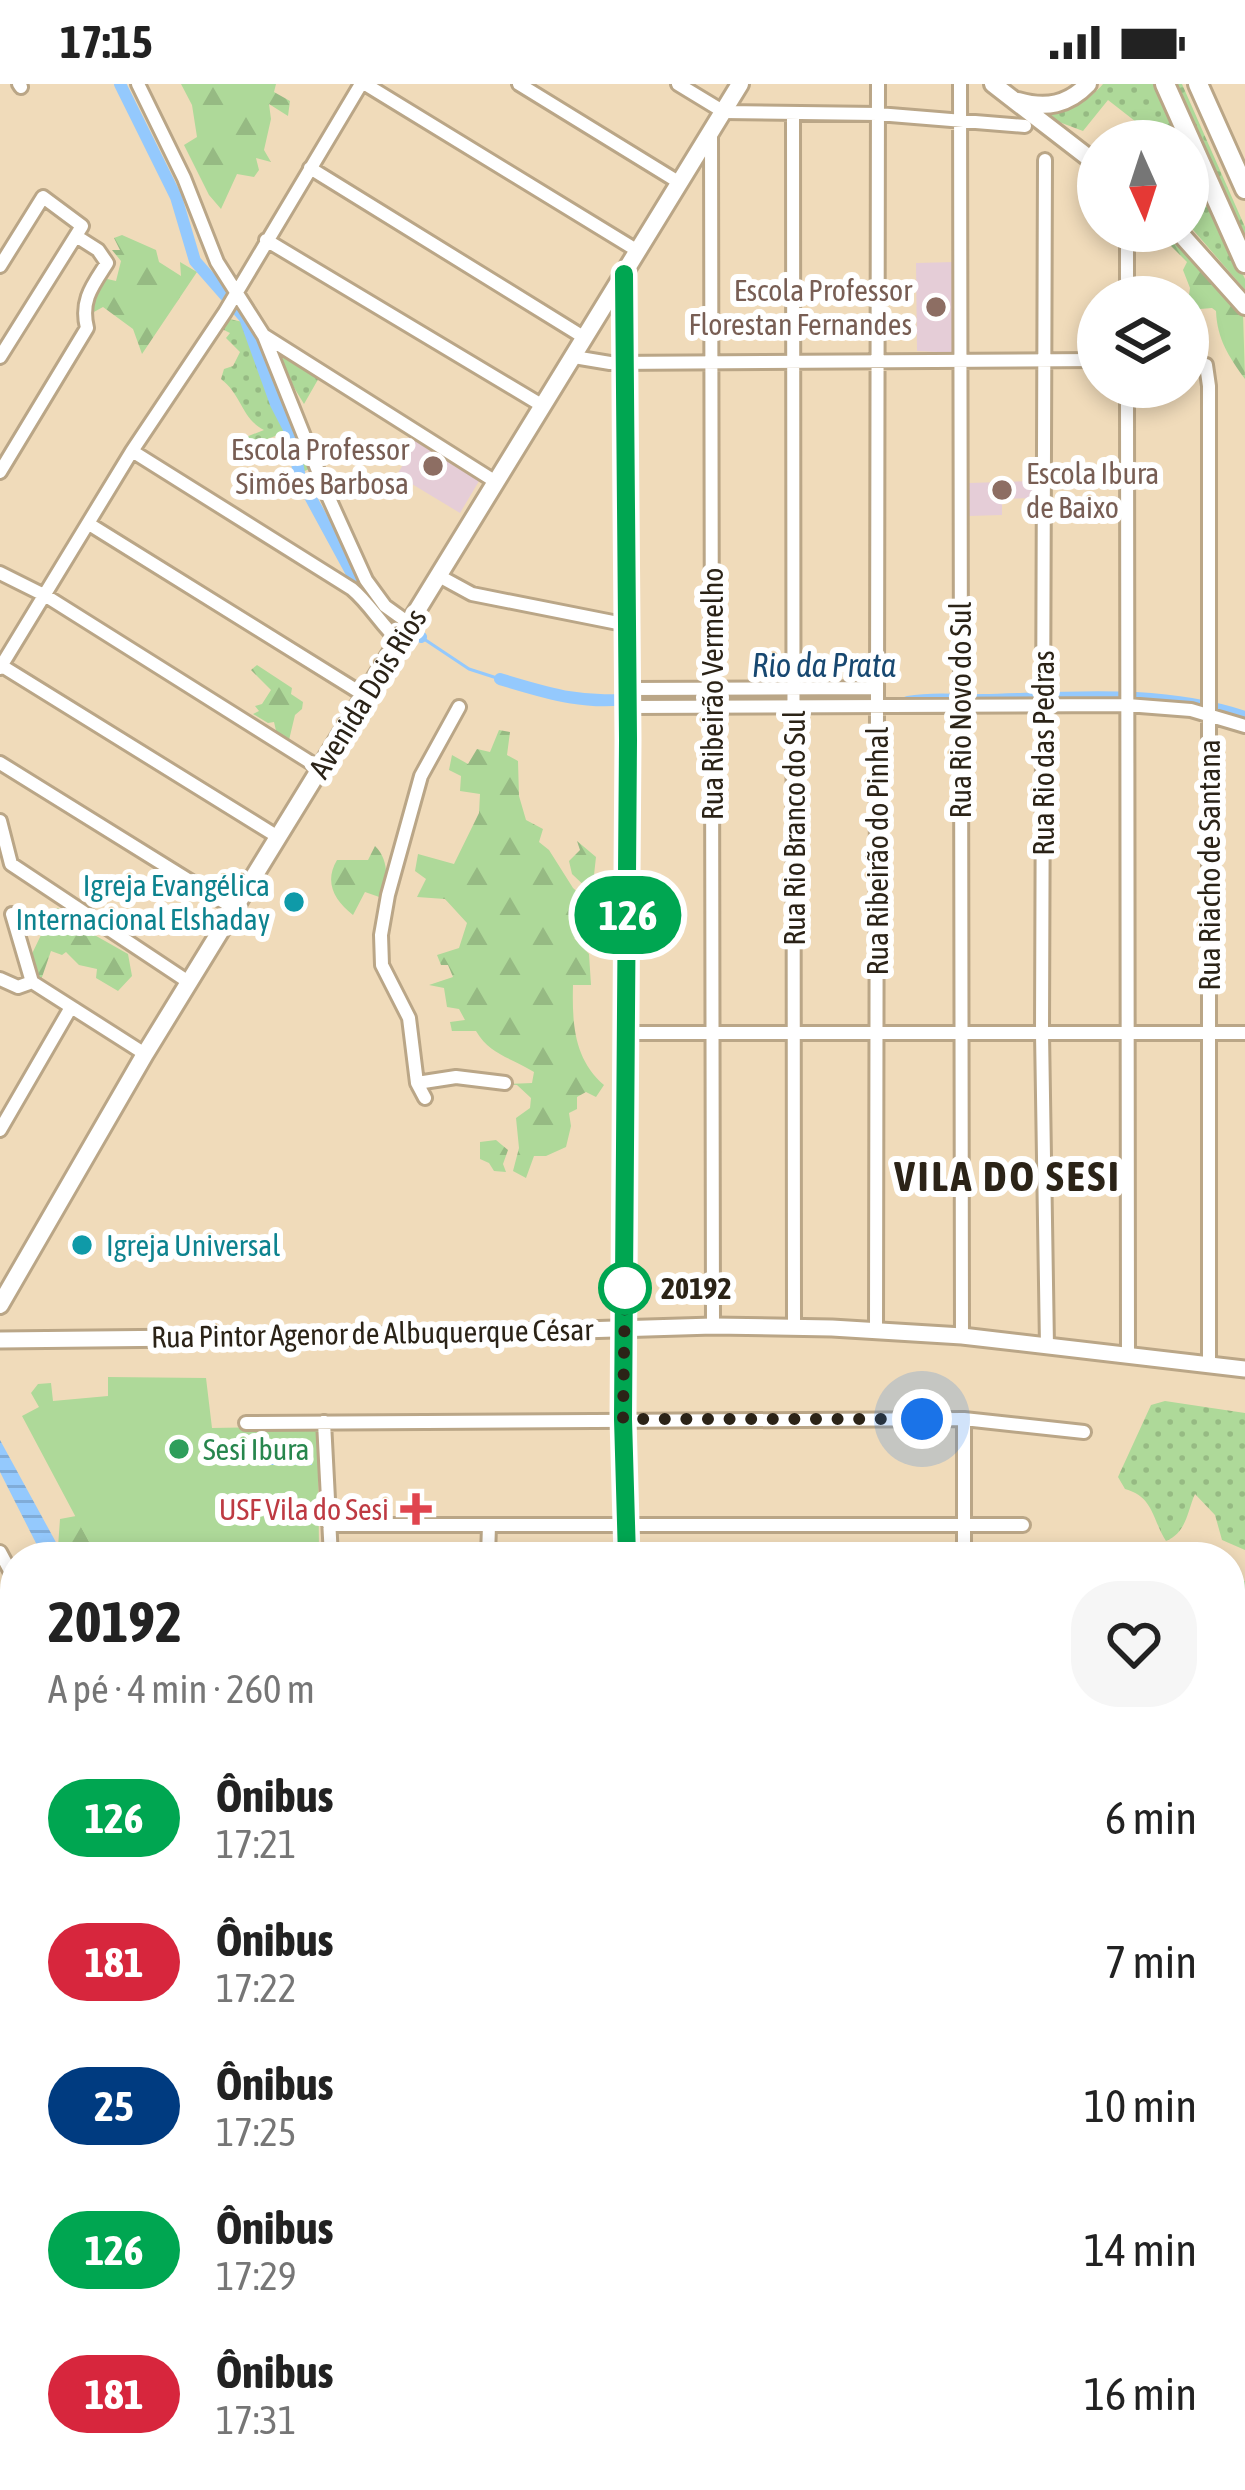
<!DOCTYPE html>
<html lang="pt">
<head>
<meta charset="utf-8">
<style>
	body { margin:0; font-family:"Asap Condensed",sans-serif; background:#f6f6f6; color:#222; height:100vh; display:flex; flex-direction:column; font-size:45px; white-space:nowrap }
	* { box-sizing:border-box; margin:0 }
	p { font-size:39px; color:#767676 }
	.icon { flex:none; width:66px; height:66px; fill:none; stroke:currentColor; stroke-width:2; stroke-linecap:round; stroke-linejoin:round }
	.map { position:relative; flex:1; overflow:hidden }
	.drawer { position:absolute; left:0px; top:1458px; width:1245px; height:948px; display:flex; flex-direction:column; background:#fff; border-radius:48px 48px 0 0; box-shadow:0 6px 18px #0003 }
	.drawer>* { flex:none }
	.badge { padding:0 24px; border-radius:39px; font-size:42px; line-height:78px }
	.needle { width:78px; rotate:177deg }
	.controls { position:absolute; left:1077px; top:36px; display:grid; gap:24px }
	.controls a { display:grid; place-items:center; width:132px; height:132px; border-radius:50%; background:#fff; box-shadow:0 6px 18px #0003; font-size:60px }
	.you { position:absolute; width:60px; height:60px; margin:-30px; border:9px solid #fff; border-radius:50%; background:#1a73e8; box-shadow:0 0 0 18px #1a73e833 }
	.map>.badge { position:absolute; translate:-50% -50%; box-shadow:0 0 0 6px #fff }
	.round { display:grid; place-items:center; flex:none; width:126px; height:126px; border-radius:48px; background:#f6f6f6 }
	.summary { display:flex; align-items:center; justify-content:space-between; height:204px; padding:0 48px }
	h1 { font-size:57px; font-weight:700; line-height:90px }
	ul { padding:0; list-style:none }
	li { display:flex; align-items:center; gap:36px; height:144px; padding:0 48px }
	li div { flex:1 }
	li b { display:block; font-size:45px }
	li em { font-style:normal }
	li .badge { min-width:132px; font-weight:700; text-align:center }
	.status { display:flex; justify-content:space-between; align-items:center; height:84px; padding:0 60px; background:#fff; direction:ltr }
	.status svg { height:33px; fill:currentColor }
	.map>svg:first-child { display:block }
	.education { fill:#e5cdd7 }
	.green { fill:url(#green-dots) }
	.forest { fill:url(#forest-firs) }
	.wetland { fill:url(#wetland-marsh) }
	.pitch { fill:#aed999 }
	.water { fill:url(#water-rules) }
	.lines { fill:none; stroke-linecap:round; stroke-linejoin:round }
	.stream { stroke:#94c9fd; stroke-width:3 }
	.canal { stroke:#94c9fd; stroke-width:12 }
	.minor-casing { stroke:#baa687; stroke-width:18 }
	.tertiary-casing { stroke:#baa687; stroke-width:21 }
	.secondary-casing { stroke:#baa687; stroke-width:22 }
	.trunk-casing { stroke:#baa687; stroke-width:24 }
	.minor { stroke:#fff; stroke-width:12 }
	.tertiary { stroke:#fff; stroke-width:15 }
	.secondary { stroke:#fff; stroke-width:16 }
	.trunk { stroke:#fff; stroke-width:18 }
	.line-casing { stroke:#fff; stroke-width:27 }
	.line { stroke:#00a651; stroke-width:18 }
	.walk { stroke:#2b2317; stroke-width:12; stroke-dasharray:0 21.6 }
	.education-dot { fill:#8d6e63; stroke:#fff; stroke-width:4.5 }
	.culture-dot { fill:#0f9aa8; stroke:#fff; stroke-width:4.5 }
	.stop-dot { fill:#fff; stroke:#00a651; stroke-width:6 }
	.leisure-dot { fill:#2e9e5b; stroke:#fff; stroke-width:4.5 }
	.health-dot { fill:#e0444e; stroke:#fff; stroke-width:4.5 }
	.labels { text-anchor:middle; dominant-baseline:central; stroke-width:12; stroke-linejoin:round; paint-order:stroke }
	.education-label { font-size:30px; fill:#785e54; stroke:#fff; text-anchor:end }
	.street-label { font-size:30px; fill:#2b2317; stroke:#fff }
	.culture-label { font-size:30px; fill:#0d838f; stroke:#fff; text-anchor:end }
	.stop-label { font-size:30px; font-weight:bold; fill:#2b2317; stroke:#fff; text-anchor:start }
	.leisure-label { font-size:30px; fill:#27864d; stroke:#fff; text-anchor:start }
	.health-label { font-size:30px; fill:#be3a42; stroke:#fff; text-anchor:end }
	.water-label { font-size:33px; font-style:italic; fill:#174871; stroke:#fff }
	.district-label { font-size:42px; font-weight:bold; letter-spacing:3px; fill:#2b2317; stroke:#fff }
</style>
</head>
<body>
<div class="status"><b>17:15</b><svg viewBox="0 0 49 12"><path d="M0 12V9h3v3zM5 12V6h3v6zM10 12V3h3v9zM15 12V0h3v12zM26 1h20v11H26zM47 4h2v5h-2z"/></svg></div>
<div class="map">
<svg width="1245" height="2406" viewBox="0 0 1245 2406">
	<defs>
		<pattern id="green-dots" width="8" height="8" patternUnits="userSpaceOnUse" patternTransform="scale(3)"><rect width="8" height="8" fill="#aed999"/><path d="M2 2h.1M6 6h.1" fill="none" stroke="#96ba83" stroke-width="1.8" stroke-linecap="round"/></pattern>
		<pattern id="forest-firs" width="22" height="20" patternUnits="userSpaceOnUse" patternTransform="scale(3)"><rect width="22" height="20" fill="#aed999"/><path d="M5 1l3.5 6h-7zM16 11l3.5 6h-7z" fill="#96ba83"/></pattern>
		<pattern id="wetland-marsh" width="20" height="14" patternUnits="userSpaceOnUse" patternTransform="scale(3)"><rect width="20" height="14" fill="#aed999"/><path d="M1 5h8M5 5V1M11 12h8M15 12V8" fill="none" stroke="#96ba83"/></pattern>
		<pattern id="water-rules" width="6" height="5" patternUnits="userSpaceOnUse" patternTransform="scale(3)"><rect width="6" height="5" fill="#94c9fd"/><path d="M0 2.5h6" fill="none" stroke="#80acd8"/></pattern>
	</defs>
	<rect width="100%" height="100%" fill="#f0dbba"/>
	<path class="education" d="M955 178 956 269 917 267 916 179Z
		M411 349 482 392 460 429 397 391 409 370 402 365Z
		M1035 397 1036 414 1002 415V431L969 432V399Z"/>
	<path class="green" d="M1103 0H1156L1181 57H1128L1140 41 1108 16 1083 47 1043 32V28C1067 27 1087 19 1103 0Z
		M1171 0H1182L1245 143V166Z
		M1188 72 1245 195V206L1188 140Z
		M225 234 252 240 258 249 312 384 302 388 298 379 304 374 301 366 290 369 288 357 278 351 246 363 244 358 246 353 264 346C241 334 242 311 221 295L224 285 233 282 240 268 226 254 230 249 222 245Z
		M280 269 320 292 304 320 276 274Z
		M1165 1317 1245 1329V1466L1222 1456 1215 1431 1195 1410C1187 1428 1187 1448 1166 1457 1152 1435 1154 1413 1125 1405L1118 1393 1151 1321Z"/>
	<path class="forest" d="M181 0H276L274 8 290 17 288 32 269 20 271 35 264 66 271 78 256 74 259 86 254 93 237 90 221 125 209 111 184 61 197 53 192 21Z
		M1156 147H1171L1243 228 1245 295C1229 273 1217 255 1216 227L1212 224 1188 226V213H1169L1189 211 1190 204 1183 186 1187 178Z
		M122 151 156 166 159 178 181 192 180 178 197 188 142 270 133 245 103 223 92 229 87 214 103 194 116 197 121 177 112 166H120L114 154Z
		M257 581 292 604 291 610 303 618 302 625 295 631 289 656 277 651 274 638 268 639 253 630 259 627 255 622 262 620 271 606 251 586Z
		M499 646 510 648 507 671 518 677 519 712 526 736 543 745 539 758 549 766 573 804 591 820 603 849 574 854 589 870 591 901H573C572 940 574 975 604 1001L596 1013 586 1008 577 1013V1025L569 1029 571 1042 566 1063 546 1072H534L526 1094 513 1087 519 1064 516 1034 530 1024 531 1014 517 1001 508 1000 532 999 534 988C512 974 490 971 476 947H452L450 938 465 936 459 925 447 923 444 904 429 901 453 893 448 881H441L437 871 459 864 467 839 445 815 417 813 426 795 415 787 418 770 454 780 479 729 480 710 460 707 461 692 449 686 452 671 468 680 477 665 490 668Z
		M577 757 596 773 592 809 572 790 569 777 580 766Z
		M375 762C389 776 388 795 382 814L365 808 353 831C334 816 324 798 337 776H368Z
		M58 824 68 836 128 870 132 892 118 907 96 894 97 885 79 881 66 868 62 871 51 867 41 896 32 891 29 876 53 826Z
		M496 1056 508 1066 503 1080 506 1088 494 1087 489 1079 480 1075V1058Z
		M76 1432 97 1473H64L58 1463 60 1435Z
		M1230 1495 1245 1497V2406H541L532 2391H1230Z
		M15 1565V1723L0 1739V1574Z
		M15 1808V2318L0 2322V1818Z
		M230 2391H473L462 2406H238Z"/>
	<path class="wetland" d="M473 2391H532L541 2406H462Z"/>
	<path class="pitch" d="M108 1293 206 1294 212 1344 318 1342 319 1473H97L22 1332 39 1323 31 1309 38 1300 51 1299 53 1317 108 1312Z"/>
	<path class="water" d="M0 1356 64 1473H43L0 1388Z
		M257 1358 311 1359 312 1381H258Z"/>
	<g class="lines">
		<path class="stream" d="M421 553 469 585 500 595"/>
		<path class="canal" d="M120 0 176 113 195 177 245 234 276 320 291 349 300 394 370 523 398 540
			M415 550 421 553
			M500 595C546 609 590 623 638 613L834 619 850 613 882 617
			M908 618C935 613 957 617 983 616 1071 614 1160 605 1245 633"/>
		<g class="minor-casing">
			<path id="minor" d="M19 0 21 3
				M138 0 184 94 217 178 264 252 328 412 366 496 385 522 410 540
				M365 0 638 167
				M519 0 680 99
				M678 0 724 28 878 30 1025 42
				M960 0 962 1252
				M793 29 794 1243
				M711 50 713 1242
				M1045 76 1042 949 1047 1262
				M310 84 585 254
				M1127 147V213
				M266 156 543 322
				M0 182 43 113 82 142 0 273
				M265 252 496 398
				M574 273 610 279 1098 276
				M1188 276 1206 281 1209 302V1281
				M1127 303 1128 1271
				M132 367 352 505C370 520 381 541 399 557
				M0 388 87 244C80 216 93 201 107 179L98 166 76 152
				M89 440 364 611
				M0 489 46 512 321 685
				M439 492 472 510 628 541
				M2 582 278 753
				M0 584 132 367 225 228 361 0
				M628 605 876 604
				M628 623 1127 621 1191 626 1245 642
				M0 679 235 825
				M0 737 11 780 190 899
				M12 830 32 898
				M0 895 18 903 32 898
				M32 898 145 970
				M628 949H1245
				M417 999 456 993 505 999
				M425 1014 417 999 409 934 382 881 381 851 388 811 421 692 459 623
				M0 1046 70 925
				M625 1244 627 1473
				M876 1246 878 0
				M324 1338 331 1473
				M246 1339 964 1335 1084 1348
				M329 1441H1023
				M0 1468 15 1496
				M488 1473 489 1441
				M964 1473V1335
				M0 1745 15 1730
				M0 2387 15 2389
				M21 2391 48 2406"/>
		</g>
		<g class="tertiary-casing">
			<path id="tertiary" d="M624 190 628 623 625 1244
				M0 1256 388 1252 713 1242 832 1244 962 1252 1245 1285"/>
		</g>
		<g class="secondary-casing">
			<path id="secondary" d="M993 0 1098 81
				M1018 17C1046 25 1068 21 1088 0
				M1178 147 1245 222
				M0 1221 145 970 740 0"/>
		</g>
		<g class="trunk-casing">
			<path id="trunk" d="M1165 0 1245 179
				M1198 0 1245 105"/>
		</g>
		<use href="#minor" class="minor"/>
		<use href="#tertiary" class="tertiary"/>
		<use href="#secondary" class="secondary"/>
		<use href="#trunk" class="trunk"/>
	</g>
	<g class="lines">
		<g class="line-casing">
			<path id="line" d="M624 190 628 656 623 1335 627 1473"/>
		</g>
		<use href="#line" class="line"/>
		<path class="walk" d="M625 1204 623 1335H922"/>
	</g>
	<g class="education-dot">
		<circle cx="936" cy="223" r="12"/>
		<circle cx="433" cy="382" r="12"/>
		<circle cx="1002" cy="406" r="12"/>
	</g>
	<g class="culture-dot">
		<circle cx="294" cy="818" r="12"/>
		<circle cx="82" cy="1161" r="12"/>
	</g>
	<circle class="stop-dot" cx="625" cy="1204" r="24"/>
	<circle class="leisure-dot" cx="179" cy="1365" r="12"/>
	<path class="health-dot" d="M410 1407h12v12h12v12h-12v12h-12v-12h-12v-12h12z"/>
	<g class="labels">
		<g class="education-label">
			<text x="912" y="206">Escola Professor<tspan x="912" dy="34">Florestan Fernandes</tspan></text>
			<text x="409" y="365">Escola Professor<tspan x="409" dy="34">Simões Barbosa</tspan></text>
			<text x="1026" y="389" text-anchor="start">Escola Ibura<tspan x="1026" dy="34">de Baixo</tspan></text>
		</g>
		<g class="street-label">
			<text transform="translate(367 609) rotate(-58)">Avenida Dois Rios</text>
			<text transform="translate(712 610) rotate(-90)">Rua Ribeirão Vermelho</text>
			<text transform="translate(960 626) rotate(-90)">Rua Rio Novo do Sul</text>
			<text transform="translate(1043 669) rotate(-90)">Rua Rio das Pedras</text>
			<text transform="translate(794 744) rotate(-90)">Rua Rio Branco do Sul</text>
			<text transform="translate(877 767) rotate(-90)">Rua Ribeirão do Pinhal</text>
			<text transform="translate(1209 781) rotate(-90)">Rua Riacho de Santana</text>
			<text transform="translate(372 1249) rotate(-1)">Rua Pintor Agenor de Albuquerque César</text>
		</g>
		<g class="culture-label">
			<text x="270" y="801">Igreja Evangélica<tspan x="270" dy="34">Internacional Elshaday</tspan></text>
			<text x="106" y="1161" text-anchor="start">Igreja Universal</text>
		</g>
		<g class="stop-label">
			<text x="661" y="1204">20192</text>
		</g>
		<g class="leisure-label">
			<text x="203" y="1365">Sesi Ibura</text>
		</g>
		<g class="health-label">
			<text x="389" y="1425">USF Vila do Sesi</text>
		</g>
		<g class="water-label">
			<text x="824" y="581">Rio da Prata</text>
		</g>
		<g class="district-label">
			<text x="1008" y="1092">VILA DO SESI</text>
		</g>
	</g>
</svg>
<div class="controls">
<a><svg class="needle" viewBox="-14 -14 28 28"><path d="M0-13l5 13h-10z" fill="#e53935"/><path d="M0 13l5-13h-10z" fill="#767676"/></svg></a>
<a><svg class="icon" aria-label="layers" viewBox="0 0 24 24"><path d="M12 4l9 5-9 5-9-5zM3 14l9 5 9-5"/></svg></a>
</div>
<div class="you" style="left:922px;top:1335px"></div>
<b class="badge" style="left:628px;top:831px;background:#00a651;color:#fff">126</b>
<section class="drawer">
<div class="summary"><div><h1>20192</h1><p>A pé · 4 min · 260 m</p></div><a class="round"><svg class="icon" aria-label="heart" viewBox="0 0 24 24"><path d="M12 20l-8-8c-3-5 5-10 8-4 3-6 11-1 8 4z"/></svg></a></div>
<ul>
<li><span class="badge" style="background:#00a651;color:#fff">126</span><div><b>Ônibus</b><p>17:21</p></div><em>6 min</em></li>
<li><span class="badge" style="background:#d7263d;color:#fff">181</span><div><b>Ônibus</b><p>17:22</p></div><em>7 min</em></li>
<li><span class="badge" style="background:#003b80;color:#fff">25</span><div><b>Ônibus</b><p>17:25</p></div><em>10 min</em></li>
<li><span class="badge" style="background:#00a651;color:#fff">126</span><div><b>Ônibus</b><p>17:29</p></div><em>14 min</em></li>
<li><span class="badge" style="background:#d7263d;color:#fff">181</span><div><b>Ônibus</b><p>17:31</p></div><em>16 min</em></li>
</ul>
</section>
</div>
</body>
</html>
